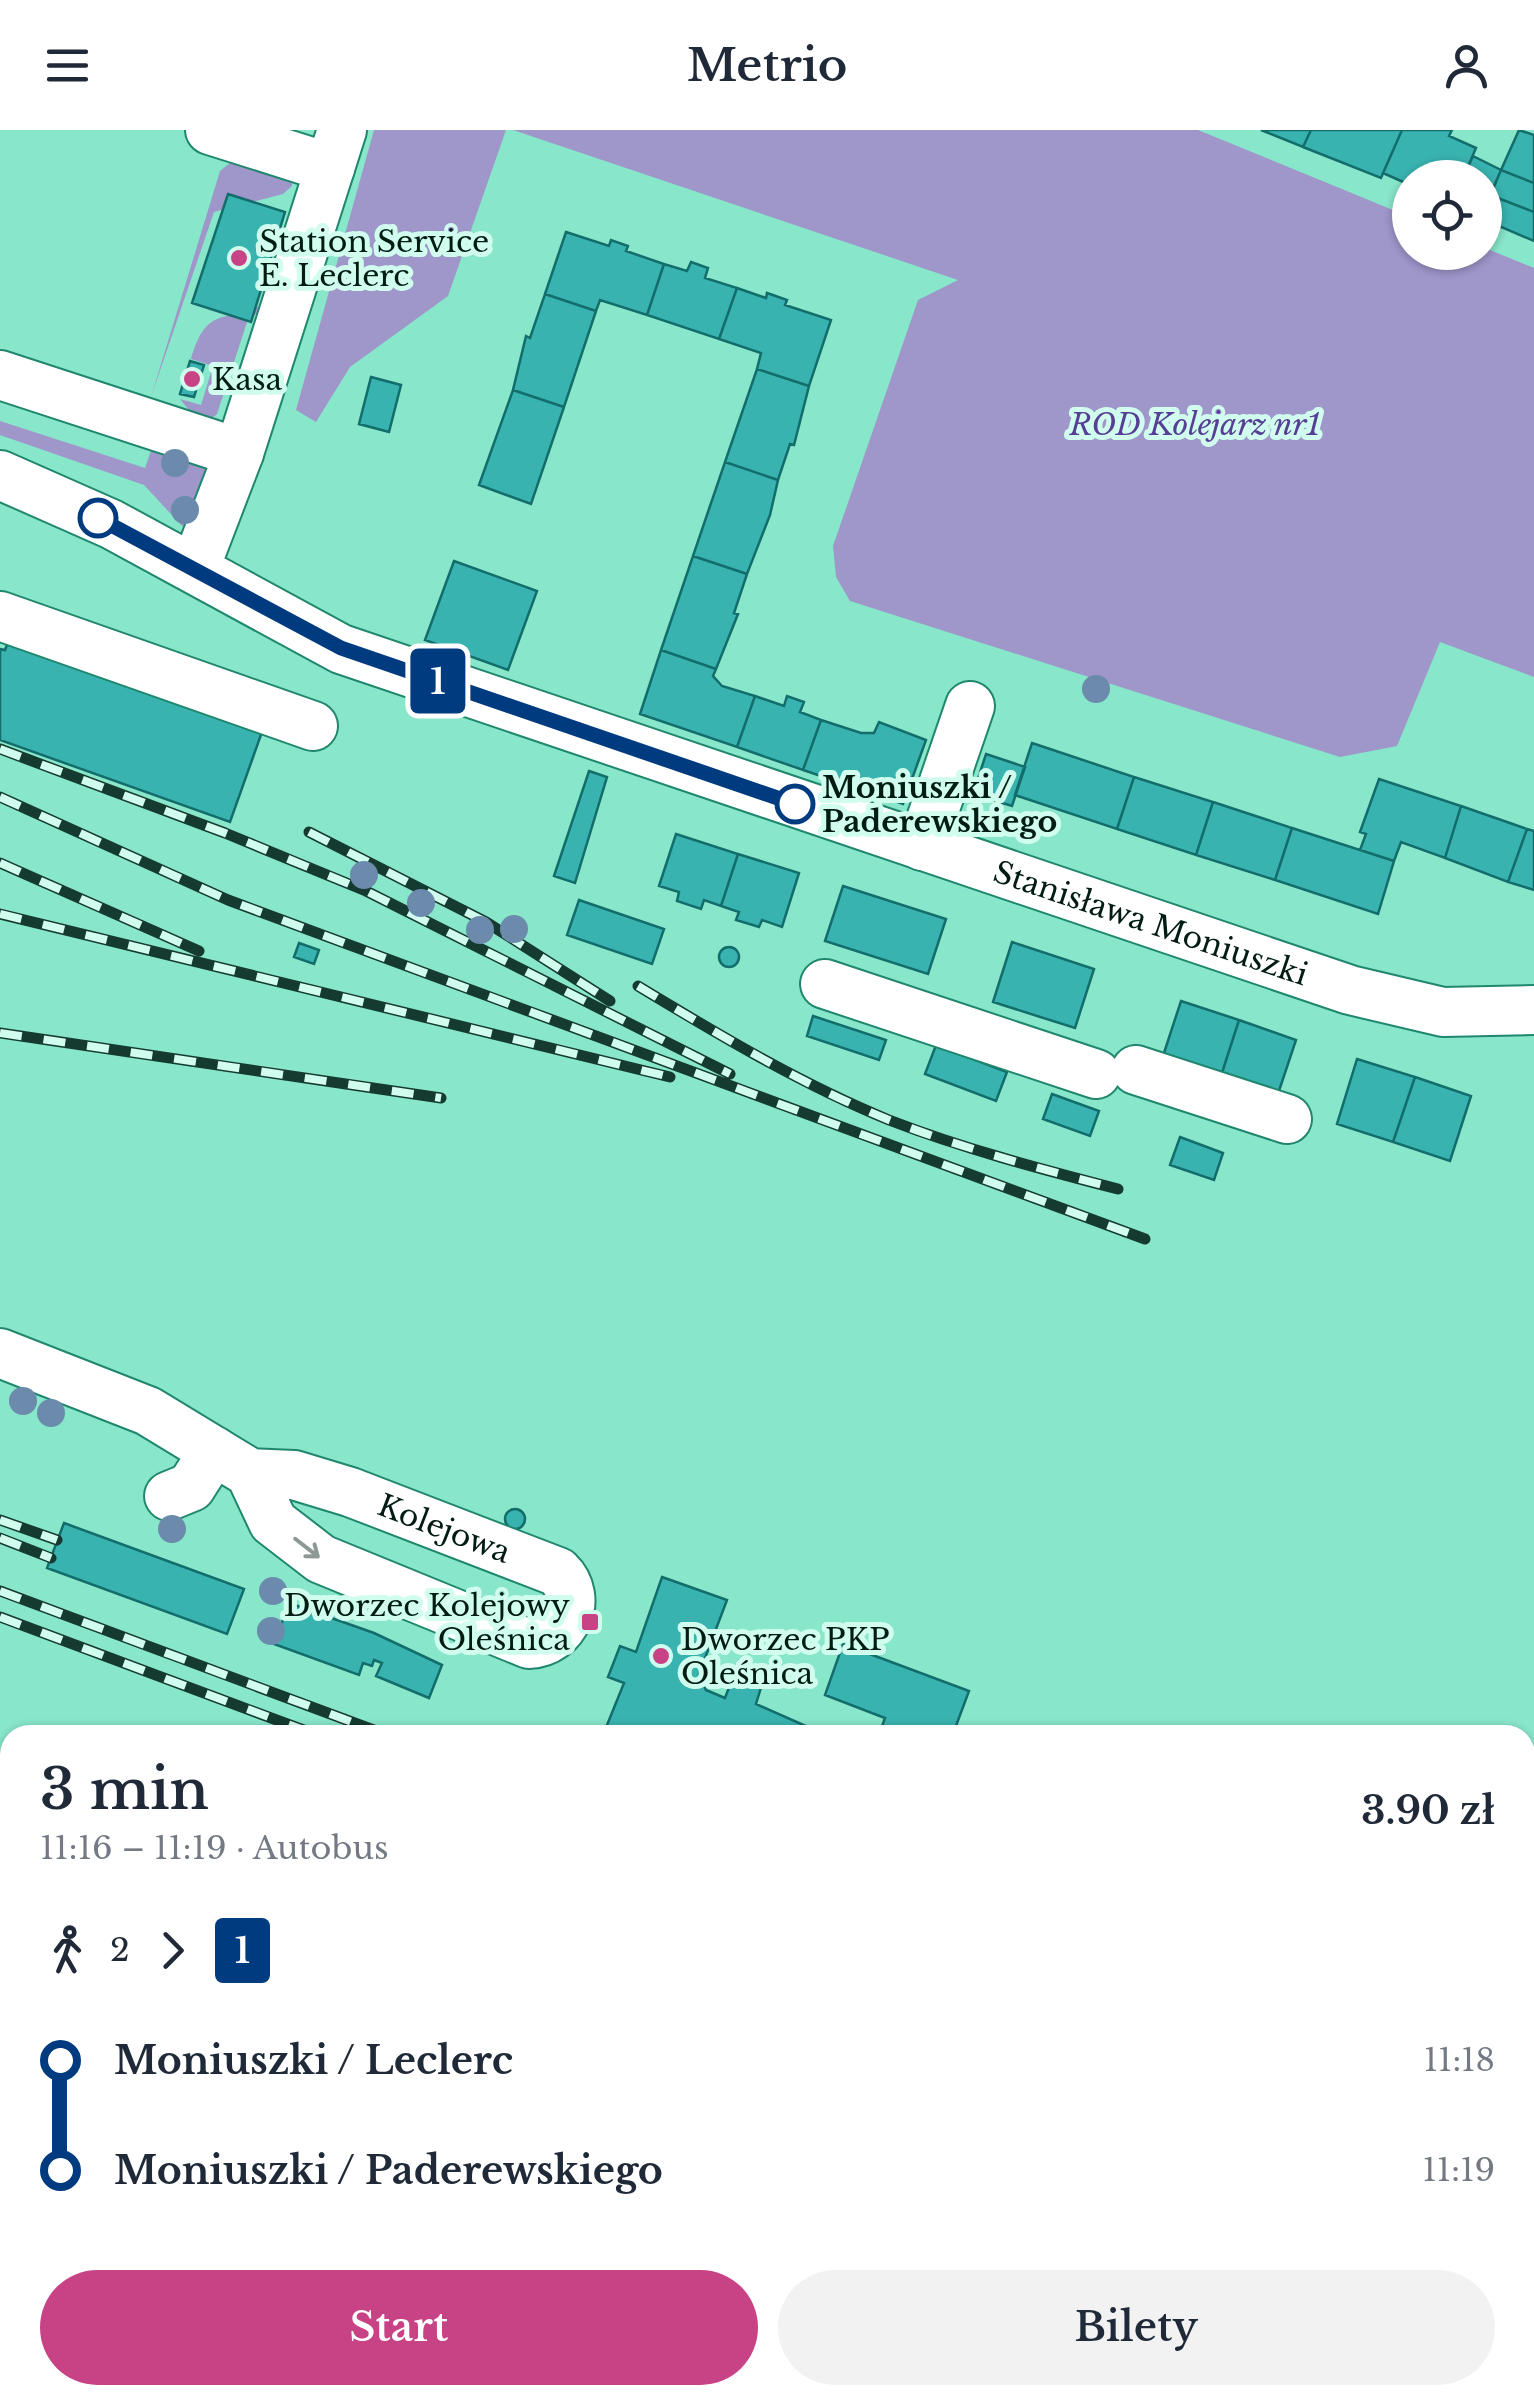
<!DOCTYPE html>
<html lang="pl">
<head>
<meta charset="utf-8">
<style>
	body { margin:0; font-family:"Libre Baskerville",serif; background:#f2f2f3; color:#1f2937; height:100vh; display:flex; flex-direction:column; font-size:38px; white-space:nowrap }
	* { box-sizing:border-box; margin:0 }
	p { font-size:32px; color:#747a83 }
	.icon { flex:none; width:55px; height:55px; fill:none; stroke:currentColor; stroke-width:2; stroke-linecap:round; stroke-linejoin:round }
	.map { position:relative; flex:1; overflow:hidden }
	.details { position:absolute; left:0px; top:1595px; width:1535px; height:680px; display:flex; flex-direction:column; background:#fff; border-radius:30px 30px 0 0; box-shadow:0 2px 8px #0004 }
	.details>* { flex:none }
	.badge { padding:0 20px; border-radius:8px; font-size:35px; line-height:65px }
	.controls { position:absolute; left:1392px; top:30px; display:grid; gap:20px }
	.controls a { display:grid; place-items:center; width:110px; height:110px; border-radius:50%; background:#fff; box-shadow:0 2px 8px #0004; font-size:50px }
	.map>.badge { position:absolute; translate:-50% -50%; box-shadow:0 0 0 5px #fff }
	.legs { display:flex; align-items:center; gap:15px; height:110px; padding:0 40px; font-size:32px }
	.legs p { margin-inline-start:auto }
	.headline { display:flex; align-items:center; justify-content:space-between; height:170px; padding:0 40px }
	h1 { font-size:55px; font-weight:600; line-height:75px }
	.cta { display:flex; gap:20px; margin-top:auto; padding:20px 40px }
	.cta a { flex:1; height:115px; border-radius:60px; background:#c74386; color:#fff; font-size:40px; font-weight:600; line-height:115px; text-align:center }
	.cta a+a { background:#f2f2f3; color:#1f2937 }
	ul { padding:0 40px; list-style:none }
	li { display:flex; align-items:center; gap:35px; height:110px; font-size:38px }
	li i { display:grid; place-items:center; width:15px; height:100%; margin:0 12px; background:currentColor }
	li i::after { content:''; width:25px; height:25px; margin:-12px; border:8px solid; border-radius:50%; background:#fff }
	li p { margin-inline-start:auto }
	li:first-child i { background:linear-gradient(#0000 50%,currentColor 0) }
	li:last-child i { background:linear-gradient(currentColor 50%,#0000 0) }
	header { display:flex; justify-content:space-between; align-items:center; height:130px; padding:0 40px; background:#fff; font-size:45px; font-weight:600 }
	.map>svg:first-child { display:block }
	.green { fill:#9f96ca }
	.building { fill:#39b3b0; stroke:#126d6b; stroke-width:2.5 }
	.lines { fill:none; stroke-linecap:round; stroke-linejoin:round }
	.minor-casing { stroke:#20876f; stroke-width:52 }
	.minor { stroke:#fff; stroke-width:48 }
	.rail-casing { stroke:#153b30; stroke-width:11 }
	.rail { stroke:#d1fdee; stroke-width:8; stroke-dasharray:22; stroke-linecap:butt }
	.tree { fill:#6c8aac }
	.oneway { stroke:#8c9995 }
	.line-1-casing { stroke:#fff; stroke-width:22 }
	.line-1 { stroke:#003b80; stroke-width:15 }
	.poi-dot { fill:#c74386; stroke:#d1fdee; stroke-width:4 }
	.stop-1-dot { fill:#fff; stroke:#003b80; stroke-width:5 }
	.labels { text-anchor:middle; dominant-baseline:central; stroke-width:10; stroke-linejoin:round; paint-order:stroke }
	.poi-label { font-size:30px; fill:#001c14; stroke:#d1fdee; text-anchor:start }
	.park-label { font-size:30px; font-style:italic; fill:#563f94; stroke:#d1fdee }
	.stop-label { font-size:30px; font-weight:bold; fill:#001c14; stroke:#d1fdee; text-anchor:start }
	.street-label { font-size:30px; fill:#001c14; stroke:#d1fdee }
</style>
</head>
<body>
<header><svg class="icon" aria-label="menu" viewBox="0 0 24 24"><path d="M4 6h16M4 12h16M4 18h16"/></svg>Metrio<svg class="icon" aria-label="person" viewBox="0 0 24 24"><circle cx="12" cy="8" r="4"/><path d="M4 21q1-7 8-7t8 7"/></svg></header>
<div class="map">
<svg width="1534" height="2275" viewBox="0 0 1534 2275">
	<rect width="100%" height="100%" fill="#88e6ca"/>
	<path class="green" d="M374 0H506L448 166 350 237 316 292 296 280Z
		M513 0H1198L1410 87V122H1485V118L1534 138V547L1440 512 1397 616 1340 627 850 471 836 447 833 416 918 170 958 150Z
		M235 29 292 51V56L283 64 214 82 151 267 220 41Z
		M264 174 266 178 248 189 217 284 212 288 189 280 180 269 201 275 213 236 191 229C207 175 223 194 264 174Z
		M0 291 145 338 154 312 203 331 208 339 190 392 182 396 144 355 0 305Z"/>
	<path class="building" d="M1261 0H1311L1303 17Z
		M1311 0H1402L1381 48 1303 17Z
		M1402 0H1452L1449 6 1476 18 1463 48H1410V55L1383 43Z
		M1519 0 1534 5V53L1501 40Z
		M1473 26 1501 40 1485 78V48H1463Z
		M1501 40 1534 53V82L1490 65Z
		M228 64 285 82 251 192 192 173Z
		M1490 65 1534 82V111L1485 90Z
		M566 102 609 116 611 110 628 116 626 121 664 134 647 185 600 170 596 181 545 164Z
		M691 132 708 138 705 148 737 158 719 209 647 185 664 134 687 141Z
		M737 158 766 168 767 163 787 170 785 175 831 190 809 256 757 239 761 223 719 209Z
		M545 164 596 181 564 277 513 260 526 206 530 208Z
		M190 231 204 235 194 267 180 264Z
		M757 239 809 256 794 315 790 314 778 350 725 332Z
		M371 247 401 255 389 302 359 294Z
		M513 260 564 277 531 374 479 355Z
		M725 332 778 350 770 385 747 444 693 426Z
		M693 426 747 444 734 483 738 484 716 539 661 520Z
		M454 431 537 461 508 540 425 510Z
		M10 507 263 599 230 692 0 610V519L5 520Z
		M661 520 716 539 713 546 722 556 755 566 737 617 640 584Z
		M755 566 784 576 787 566 804 572 800 582 821 590 803 640 737 617Z
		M821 590 861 603H874L879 592 926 610 903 674 803 640Z
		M1032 613 1134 647 1117 699 1015 665Z
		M986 624 1025 637 1012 676 973 664Z
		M589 641 607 647 575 753 554 746Z
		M1134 647 1213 672 1196 725 1117 699Z
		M1379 649 1461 676 1445 728 1401 712 1394 731 1360 720 1366 704 1360 702Z
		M1213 672 1292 698 1275 750 1196 725Z
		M1461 676 1527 699 1508 752 1445 728Z
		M1292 698 1394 731 1378 784 1275 750Z
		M1527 699 1534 701V760L1508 752Z
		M676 704 738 724 721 776 704 770 701 779 677 771 679 762 659 756Z
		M738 724 799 743 782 797 762 790 759 797 736 790 739 782 721 776Z
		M843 756 946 789 928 844 825 811Z
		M579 770 664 799 652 834 567 805Z
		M1012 812 1094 839 1075 898 993 872Z
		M299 813 319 820 314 834 294 827Z
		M719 827a10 10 0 1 1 20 0a10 10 0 1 1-20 0Z
		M1181 871 1239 890 1221 946 1163 926Z
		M813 886 886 910 879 930 807 906Z
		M1239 890 1296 910 1278 964 1221 946Z
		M936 915 1007 942 996 971 925 944Z
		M1357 929 1415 947 1393 1012 1337 994Z
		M1415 947 1471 966 1450 1031 1393 1012Z
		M1052 964 1099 981 1090 1006 1043 989Z
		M1180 1007 1223 1023 1214 1050 1170 1035Z
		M505 1389a10 10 0 1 1 20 0a10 10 0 1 1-20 0Z
		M64 1393 244 1459 227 1504 47 1438Z
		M662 1447 727 1470 699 1544 706 1560 725 1568 739 1531 766 1541 756 1574 826 1605H603L624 1553 608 1547 620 1516 636 1522Z
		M289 1473 374 1503 442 1535 429 1568 376 1546 382 1533 374 1530 372 1536 363 1533 359 1545 274 1514Z
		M843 1514 969 1561 953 1604 879 1605 885 1588 825 1565Z
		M0 2158 10 2161V2265H30L26 2275H0Z
		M30 2265H159L189 2275H26Z"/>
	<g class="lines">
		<g class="minor-casing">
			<g id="minor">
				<path d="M210 0 330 38"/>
				<path d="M0 245 239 323"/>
				<path id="s1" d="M0 345 111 394 341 519 1350 860 1443 882 1534 880"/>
				<path d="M195 438 239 323 342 0"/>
				<path d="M0 486 313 596"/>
				<path d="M922 716 970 576"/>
				<path d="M825 854 1096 944"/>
				<path d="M1136 940 1287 989"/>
				<path id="s2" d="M0 1223 148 1281 250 1343 294 1345 350 1362 558 1442C585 1468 565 1513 529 1514L321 1429 273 1392 250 1343"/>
				<path d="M169 1366 191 1357 214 1321"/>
				<path d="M0 1939 10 1943"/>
				<path d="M449 2265 479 2275"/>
				<path d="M131 2275 135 2265"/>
				<path d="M586 2275 589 2265"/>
			</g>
		</g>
		<use href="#minor" class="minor"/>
		<g class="rail-casing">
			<path id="rail" d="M0 619 225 703 366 761 730 944
				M0 667 228 770 1145 1109
				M309 702 486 792 610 871
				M0 733 199 821
				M0 784 670 947
				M638 856C719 905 801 954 889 990 964 1019 1041 1039 1118 1059
				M0 903 441 968
				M0 1390 57 1410
				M0 1408 51 1428
				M0 1461 387 1605
				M0 1487 317 1605
				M0 1678 10 1682
				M0 1704 10 1707
				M1525 2027 1534 2031
				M1525 2055 1534 2058
				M1525 2173 1534 2175
				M1525 2199 1534 2201"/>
		</g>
		<use href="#rail" class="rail"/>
	</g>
	<g class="tree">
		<circle cx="175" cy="333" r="14"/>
		<circle cx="185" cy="380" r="14"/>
		<circle cx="1096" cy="559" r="14"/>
		<circle cx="364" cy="745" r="14"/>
		<circle cx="421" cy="773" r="14"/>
		<circle cx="514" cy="799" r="14"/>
		<circle cx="480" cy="800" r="14"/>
		<circle cx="23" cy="1271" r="14"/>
		<circle cx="51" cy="1283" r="14"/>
		<circle cx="172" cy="1399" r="14"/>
		<circle cx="273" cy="1461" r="14"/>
		<circle cx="271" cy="1501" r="14"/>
	</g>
	<defs><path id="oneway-shaft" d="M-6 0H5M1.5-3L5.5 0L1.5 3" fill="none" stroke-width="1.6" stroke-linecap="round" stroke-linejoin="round" transform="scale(2.5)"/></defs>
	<use class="oneway" href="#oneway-shaft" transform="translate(307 1418) rotate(38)"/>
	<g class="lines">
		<g class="line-1-casing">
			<path id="line-1" d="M98 388 341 518 795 674"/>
		</g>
		<use href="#line-1" class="line-1"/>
	</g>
	<g class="poi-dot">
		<circle cx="239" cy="128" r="10"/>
		<circle cx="192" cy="249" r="10"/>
		<rect x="580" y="1482" width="20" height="20" rx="5"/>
		<circle cx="661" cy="1526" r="10"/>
	</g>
	<g class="stop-1-dot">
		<circle cx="98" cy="388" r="18"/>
		<circle cx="795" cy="674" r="18"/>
	</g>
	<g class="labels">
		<g class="poi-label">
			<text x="259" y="111">Station Service<tspan x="259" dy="34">E. Leclerc</tspan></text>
			<text x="212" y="249">Kasa</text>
			<text x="570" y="1475" text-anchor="end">Dworzec Kolejowy<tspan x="570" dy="34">Oleśnica</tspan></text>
			<text x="681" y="1509">Dworzec PKP<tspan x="681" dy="34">Oleśnica</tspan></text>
		</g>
		<g class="park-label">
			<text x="1195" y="294">ROD Kolejarz nr1</text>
		</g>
		<g class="stop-label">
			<text x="822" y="657">Moniuszki /<tspan x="822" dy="34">Paderewskiego</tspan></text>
		</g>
		<g class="street-label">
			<text stroke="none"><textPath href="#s1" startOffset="1238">Stanisława Moniuszki</textPath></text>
			<text stroke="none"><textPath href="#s2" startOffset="482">Kolejowa</textPath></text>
		</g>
	</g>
</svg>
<div class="controls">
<a><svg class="icon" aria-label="locate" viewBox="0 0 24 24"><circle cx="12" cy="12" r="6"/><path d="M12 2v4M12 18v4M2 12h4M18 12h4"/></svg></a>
</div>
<b class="badge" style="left:438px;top:551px;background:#003b80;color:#fff">1</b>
<section class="details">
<div class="headline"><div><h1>3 min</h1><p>11:16 – 11:19 · Autobus</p></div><b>3.90 zł</b></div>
<div class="legs"><svg class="icon" aria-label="walk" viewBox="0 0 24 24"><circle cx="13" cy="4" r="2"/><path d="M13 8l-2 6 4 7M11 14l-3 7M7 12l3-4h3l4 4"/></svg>2<svg class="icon" aria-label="forward" viewBox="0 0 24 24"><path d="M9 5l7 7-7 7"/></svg><b class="badge" style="background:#003b80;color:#fff">1</b></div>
<ul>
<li><i style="color:#003b80"></i><b>Moniuszki / Leclerc</b><p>11:18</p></li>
<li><i style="color:#003b80"></i><b>Moniuszki / Paderewskiego</b><p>11:19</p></li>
</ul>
<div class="cta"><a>Start</a><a>Bilety</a></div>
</section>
</div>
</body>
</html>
